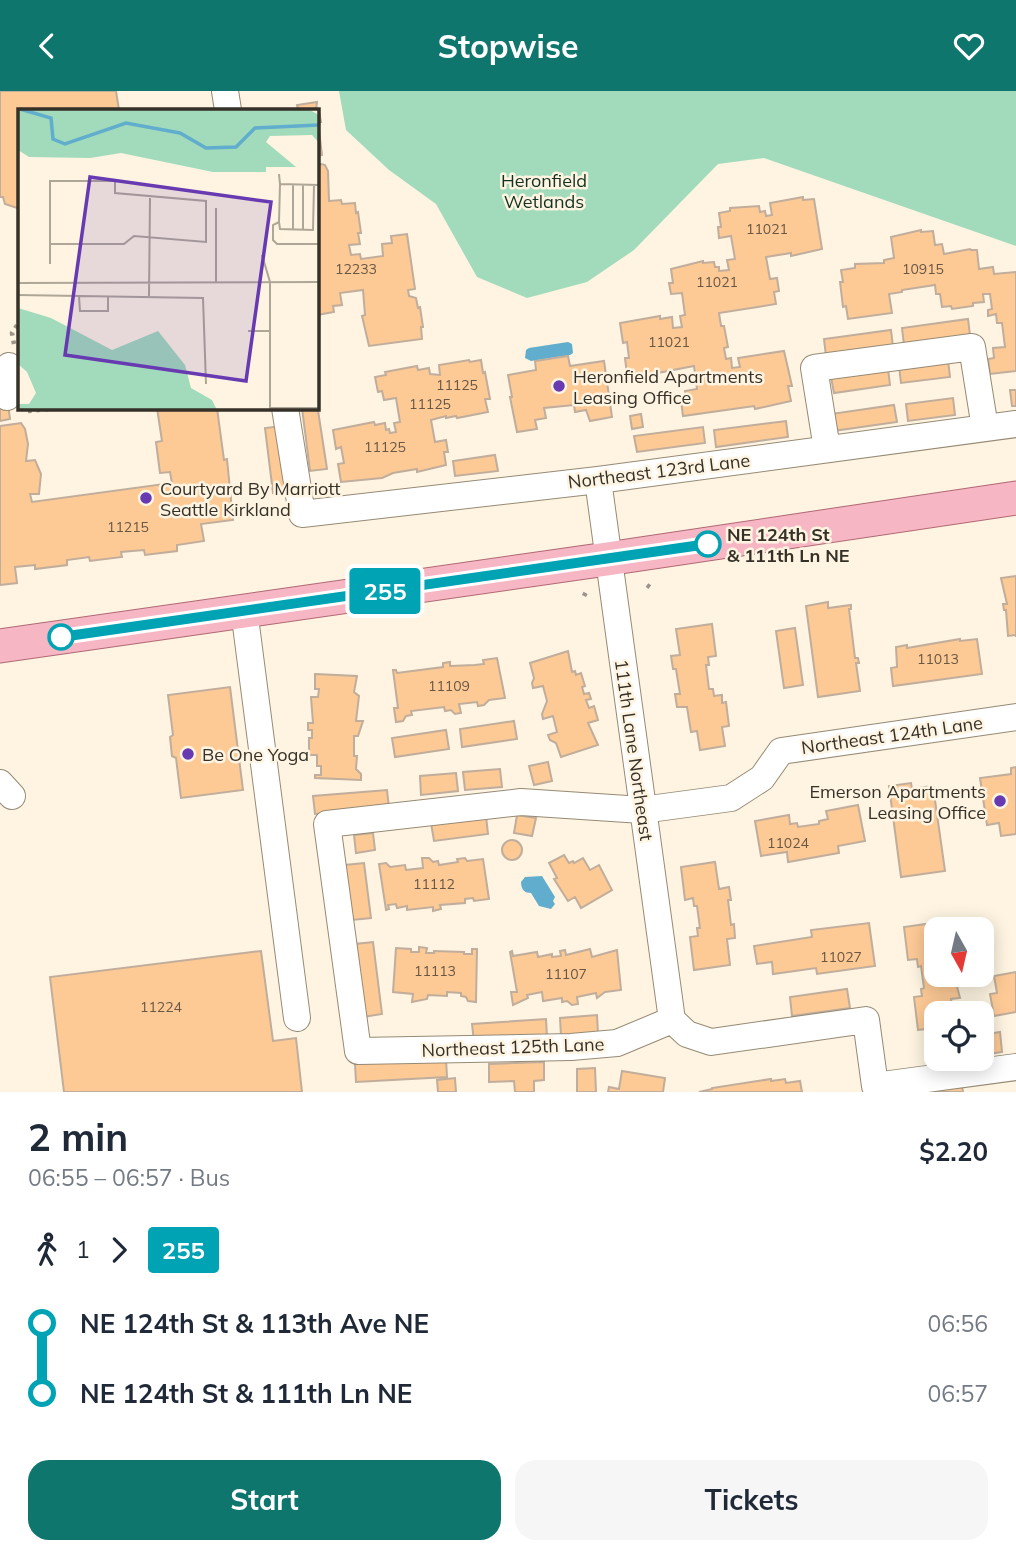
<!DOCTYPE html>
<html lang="en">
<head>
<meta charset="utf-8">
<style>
	body { margin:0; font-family:Mulish,sans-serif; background:#f6f6f7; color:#1f2937; height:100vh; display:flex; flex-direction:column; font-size:26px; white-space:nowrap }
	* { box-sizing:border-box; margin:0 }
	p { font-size:23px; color:#747a83 }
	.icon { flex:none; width:38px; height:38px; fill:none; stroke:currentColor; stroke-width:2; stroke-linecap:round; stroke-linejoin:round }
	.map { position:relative; height:1001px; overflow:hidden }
	.sheet { display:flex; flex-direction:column; background:#fff; flex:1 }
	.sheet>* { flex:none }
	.badge { padding:0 14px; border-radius:5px; font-size:24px; line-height:46px }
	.needle { width:46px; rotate:172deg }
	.controls { position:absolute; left:924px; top:826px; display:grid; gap:14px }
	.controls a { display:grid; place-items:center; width:70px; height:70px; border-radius:14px; background:#fff; box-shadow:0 4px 18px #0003; font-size:35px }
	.map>.badge { position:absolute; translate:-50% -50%; box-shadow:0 0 0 4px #fff }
	.legs { display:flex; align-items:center; gap:10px; height:77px; padding:0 28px; font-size:23px }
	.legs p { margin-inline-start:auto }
	.summary { display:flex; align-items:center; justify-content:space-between; height:119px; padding:0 28px }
	h1 { font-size:38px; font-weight:700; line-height:52px }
	.action { display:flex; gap:14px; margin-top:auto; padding:14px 28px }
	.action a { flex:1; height:80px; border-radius:21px; background:#0f766e; color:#fff; font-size:28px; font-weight:700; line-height:80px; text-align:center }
	.action a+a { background:#f6f6f7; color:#1f2937 }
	ul { padding:0 28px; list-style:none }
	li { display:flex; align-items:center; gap:24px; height:70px; font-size:26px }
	li i { display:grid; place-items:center; width:10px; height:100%; margin:0 9px; background:currentColor }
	li i::after { content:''; width:18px; height:18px; margin:-9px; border:5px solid; border-radius:50%; background:#fff }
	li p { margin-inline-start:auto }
	li:first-child i { background:linear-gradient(#0000 50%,currentColor 0) }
	li:last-child i { background:linear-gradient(currentColor 50%,#0000 0) }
	header { display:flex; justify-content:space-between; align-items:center; height:91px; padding:0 28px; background:#0f766e; color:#fff; font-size:32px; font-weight:700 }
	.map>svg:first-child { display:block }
	.green { fill:#a1dbbb }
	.water { fill:#61adcd }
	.building { fill:#fdca96; stroke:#c0ad9b; stroke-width:2 }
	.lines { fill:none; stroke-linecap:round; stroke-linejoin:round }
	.minor-casing { stroke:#968a75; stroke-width:28 }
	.major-casing { stroke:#b06874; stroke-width:35 }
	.path { stroke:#9c9486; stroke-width:4.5; stroke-dasharray:3.5 5; stroke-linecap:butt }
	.minor { stroke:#fff; stroke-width:26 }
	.major { stroke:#f7b6c4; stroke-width:33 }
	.line-1-casing { stroke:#fff; stroke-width:16 }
	.line-1 { stroke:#00a3b4; stroke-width:10 }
	.poi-dot { fill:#673ab1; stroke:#fef4e1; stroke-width:2.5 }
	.stop-1-dot { fill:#fff; stroke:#00a3b4; stroke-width:3.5 }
	.labels { text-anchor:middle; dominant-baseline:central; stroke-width:5; stroke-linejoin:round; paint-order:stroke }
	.number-label { font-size:14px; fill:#685744 }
	.park-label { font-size:18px; fill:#123222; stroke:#fef4e1 }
	.poi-label { font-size:18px; fill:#363128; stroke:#fef4e1; text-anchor:start }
	.street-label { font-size:18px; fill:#363128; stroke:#fef4e1 }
	.stop-label { font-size:18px; font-weight:bold; fill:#363128; stroke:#fef4e1; text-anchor:start }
	.inset-river { fill:none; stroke:#61adcd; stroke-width:3.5 }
	.inset-road { fill:none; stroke:#aea697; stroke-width:2 }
	.view { fill:#673ab1; fill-opacity:0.15; stroke:#673ab1; stroke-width:3.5 }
	.inset-edge { fill:none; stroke:#363128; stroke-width:3.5 }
</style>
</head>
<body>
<header><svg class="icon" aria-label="back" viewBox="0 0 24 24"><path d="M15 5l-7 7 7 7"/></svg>Stopwise<svg class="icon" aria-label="heart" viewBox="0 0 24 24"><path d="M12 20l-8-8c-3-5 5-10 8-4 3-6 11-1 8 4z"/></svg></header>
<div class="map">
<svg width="1016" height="1001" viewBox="0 0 1016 1001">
	<rect width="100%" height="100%" fill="#fef4e1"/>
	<path class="green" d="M339 0H1016V155L764 67 718 73 634 159 587 191 527 207 477 186 436 113 389 79 346 39Z"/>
	<path class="water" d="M568 251 572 253 573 262 570 264 531 270 525 267 526 259 529 257Z
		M542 785 555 806 553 810 555 813 551 818 539 815 531 802C525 802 521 799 521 791L525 786Z"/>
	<path class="building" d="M0 0H116L119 19H19V116L17 117 5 113 3 106H0Z
		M317 11 316 19H290L298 18 297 14Z
		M317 21H319L321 31H318L322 64 317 65Z
		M321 73 325 74 328 80 329 110 341 109 342 113 355 112 356 122 358 121 361 142H358L360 153 349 154 351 164 360 163 361 168 383 165 382 153 392 152 391 145 407 143 415 198 408 199 409 205 416 207 418 217 420 216 423 236H421L422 248 369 255 362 225 365 224 363 199 340 202 342 214 333 215 334 221 317 224V74Z
		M803 106V109L814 108 822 158 791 165V162L766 166 770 188 777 187 779 200 774 201 776 213 719 222 721 235H724L728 256 724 257 726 268 731 267 732 277 740 276 738 267 784 260 792 295H788L791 310 755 318 754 315 683 325 681 310 687 309 685 300 697 298 694 275 637 286V283L627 284 625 267H629L627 251 623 252 620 232 660 225V228L672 226 673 237 682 236 680 225 685 224 682 202 671 203 669 192H673L671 178 703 170V172L714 171 715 176H719V180L729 179 727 169 735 168 731 145 719 147 718 136H721L719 122 730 120V117L759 115 760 121 765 120 766 125 772 124 770 112Z
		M921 139V141L933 140 935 154 942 153 944 163 970 158 971 159H977L979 178 993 176 994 183 1016 181V280L990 283 988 268 994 267 993 257 1005 256 1002 232H997L996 223 988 225V219L992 218 990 203H983L984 211 973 212V215L952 218 951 215 942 216 940 203H936L935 194 902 199V201L889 203 892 222 848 228 846 215 843 216 840 191H843L841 179 855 177V173L884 172V169L894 167 891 146Z
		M968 228 970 244 904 254 902 237Z
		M891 239 893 256 826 265 824 248Z
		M568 265 570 275 604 270 612 326 590 330 586 319 575 321 574 314 544 317 546 327 535 329 537 338 517 341 510 306H512L508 284 536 279 535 270Z
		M469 269 470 271 481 269 483 282 485 281 490 308H485L488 321 457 327 456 325 446 327V325L431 329 435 351 446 349 448 361H444L446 374 417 381V378L393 382 382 387 341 391 338 373 344 372 341 356 336 358 333 339 374 331 375 334 385 332 386 339 389 338 390 342 396 341 394 332 400 331 396 307 384 309 382 300 378 301 375 286 386 284 385 281 417 275 418 279 429 277 430 283 440 284 439 274Z
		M948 269 950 286 901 292 899 275Z
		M888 278 890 294 834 302 831 286Z
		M5 289 10 328 0 330V290Z
		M1010 299H1016V315H1012Z
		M953 307 955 324 908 330 906 313Z
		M317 313 327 378 310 380 302 317H317Z
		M894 314 897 331 833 340 831 323Z
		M157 317H217L224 369 227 368 233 429 201 433 204 450 177 454V460L145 464 144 459 121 461 122 466 90 470 89 466 67 469V474L35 478V474L15 476 17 492 0 494V335L21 332 25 338 28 353 26 370 35 369 41 383 39 403H30L32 411 172 392 170 381 160 382 156 351 162 350Z
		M641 323 643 336 632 338 630 325Z
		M786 330 788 346 716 356 714 339Z
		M281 335 289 399 273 402 265 337Z
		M703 336 705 352 637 361 634 345Z
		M495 364 498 380 455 385 453 370Z
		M1016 485V546V544L1008 545 1006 519H1004L1003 513H1007L1001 487Z
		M828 511V517L851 514V518H849L855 567H858L859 572H856L860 600 818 606 806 515Z
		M712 533 716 565 708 566 709 574H706L709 598H713L714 605 722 604V612L726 611 729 635 722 636 725 655 700 659 697 640 691 641 687 616H677L675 603H680L676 578H673L671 565 680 564 676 538Z
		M795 537 803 594 784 597 776 540Z
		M960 548V550L977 548 982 583 893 595 891 577 897 576 896 556 907 554V557Z
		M568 560 572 581 575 580 576 584 581 582 585 595 582 596 584 603 589 602 591 608 586 609 589 617 594 615 598 629 588 632 598 654 561 666 556 652 550 649 548 644 557 641 553 625 543 628 542 623 547 610 543 595 533 597 532 592 534 587 530 572Z
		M497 567 505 607 489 609 484 614 478 615 477 611 459 613 461 622 455 623 451 619 445 620 444 616 411 620 412 624 406 625 403 630 396 631 394 617H398L393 579H396L397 582 443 576V572L450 571V575L475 574 484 573 483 569Z
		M315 583 357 585 354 601 359 605 356 630H363L358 645H354V665H357L356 678 361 683V689L315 687V684H321V675H317V664H309V647H312V639H308V632H313L311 606H318L319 598H315Z
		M230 596 243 699 181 707 176 667 172 665 170 646 173 644 168 604Z
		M514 630 517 648 462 656 460 638Z
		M446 639 449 658 395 666 392 647Z
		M548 671 552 690 534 694 529 675Z
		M1016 676V743L1001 745 999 732 987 734 980 687 1011 683V677Z
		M500 678 502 696 465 699 463 681Z
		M456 682 458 700 421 704 420 685Z
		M911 692 912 698 933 695 945 780 901 786 889 695Z
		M387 699 389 717 315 723 313 705Z
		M858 714 865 750 838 755 839 762 788 771 787 761 761 765 755 730 789 724 790 733 797 732 798 736 819 733V730L828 728 826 720Z
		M517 724 536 727 532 745 514 742Z
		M486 725 488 743 434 750 431 732Z
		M373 742 375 759 356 762 354 744Z
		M502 759a10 10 0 1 1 20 0a10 10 0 1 1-20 0Z
		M564 764 569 772 573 770 574 772 583 767 590 779 599 774 612 799 581 817 575 806 568 810 554 788 557 787 549 772Z
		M422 767H429L433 771 438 770 439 774 458 771 457 768 465 767 467 770 483 768 489 808 474 810 473 807 465 808V812L440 814 441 818 433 820V816L407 819V815L397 817 396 813 388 814 389 818 386 819 379 773 386 772 390 776 405 774 406 779 423 777Z
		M715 771 719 798 729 796 731 809H728L731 834 734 833 735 847 727 848 730 874 694 879 690 846 698 845 697 837H700L697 815H694L693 807 685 809 681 776Z
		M364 772 371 827 352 829 345 774Z
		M940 831 941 838H936V884H954L960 907 951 908 953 922H936V937L918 939 914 906 922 905 921 898 924 897 921 875 918 876 917 868 908 869 904 836Z
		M869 832 875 875 817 883 816 877 773 883 772 871 757 873 754 855 812 846 811 839Z
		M373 851 382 923 363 926 355 853Z
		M419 856 427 857 426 862H434V860L464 861V863H472V858H477L476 911 468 910 466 906 461 905V902L447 901V905L428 904 427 908 412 911 413 903 393 901 396 857 411 858V861H419Z
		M590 858 592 866 617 859 621 899 605 901 597 907 596 902 577 906 578 913 572 914 567 910 562 911V907L543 910 542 901 527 904 528 907 513 914 511 901H517L510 861 512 860 513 865 537 861 538 866 552 863V866L561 865 560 860 565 859 566 864Z
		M261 860 273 950 296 947 302 1001H64L50 886Z
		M1016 881V921L994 925 990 903 997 902 994 885Z
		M847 898 850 917 792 925 790 906Z
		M597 924 598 943 561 945 560 927Z
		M546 928 547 946 474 951 472 933Z
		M1000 941 1002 961 982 964V944Z
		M446 968 447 986 356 991 355 973Z
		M544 971V989L534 990V1001H515L514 990 489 991V973Z
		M595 977 596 1001H577V978Z
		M622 980 665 987 663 1001H608L609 996 619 998Z
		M455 987 456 1001H438L437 989Z
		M771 988V990L785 988 786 992 800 990 802 1001H699L712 998V997Z
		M962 995 963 1001H911Z"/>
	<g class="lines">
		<g class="minor-casing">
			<path id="minor" d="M225 0 228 19
				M7 306 12 301 9 275
				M285 317 302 423 598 389 1016 333
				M827 358 814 277 972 256 985 337
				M598 389 672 929
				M244 519 297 927
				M1016 626 781 660 762 687 731 707 642 719 521 711 327 733 358 960 571 956 617 952 672 929 687 943 711 951 866 929 875 995 1016 976
				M0 692 12 705"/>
		</g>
		<g class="major-casing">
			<path id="major" d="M0 555 607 468 1016 407"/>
		</g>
		<path class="path" d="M14 253 12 242 19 231
			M28 320 58 317
			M647 494 651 497
			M584 505 586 501"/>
		<use href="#minor" class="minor"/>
		<use href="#major" class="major"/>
	</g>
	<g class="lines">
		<g class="line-1-casing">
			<path id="line-1" d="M61 546 708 453"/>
		</g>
		<use href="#line-1" class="line-1"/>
	</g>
	<g class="poi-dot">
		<circle cx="559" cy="295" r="7"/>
		<circle cx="146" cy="407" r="7"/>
		<circle cx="188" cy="663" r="7"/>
		<circle cx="1000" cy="710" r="7"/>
	</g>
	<g class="stop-1-dot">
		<circle cx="708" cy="453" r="12"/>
		<circle cx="61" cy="546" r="12"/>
	</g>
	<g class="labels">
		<g class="number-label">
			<text x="767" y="138">11021</text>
			<text x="356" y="178">12233</text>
			<text x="923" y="178">10915</text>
			<text x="717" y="191">11021</text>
			<text x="669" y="251">11021</text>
			<text x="457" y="294">11125</text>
			<text x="430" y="313">11125</text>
			<text x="385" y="356">11125</text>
			<text x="128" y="436">11215</text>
			<text x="938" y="568">11013</text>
			<text x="449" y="595">11109</text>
			<text x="788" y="752">11024</text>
			<text x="434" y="793">11112</text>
			<text x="841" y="866">11027</text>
			<text x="435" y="880">11113</text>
			<text x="566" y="883">11107</text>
			<text x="161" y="916">11224</text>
		</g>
		<g class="park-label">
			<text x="544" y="89">Heronfield<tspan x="544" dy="21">Wetlands</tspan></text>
		</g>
		<g class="poi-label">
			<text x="573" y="285">Heronfield Apartments<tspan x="573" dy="21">Leasing Office</tspan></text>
			<text x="160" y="397">Courtyard By Marriott<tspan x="160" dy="21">Seattle Kirkland</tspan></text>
			<text x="202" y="663">Be One Yoga</text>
			<text x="986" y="700" text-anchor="end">Emerson Apartments<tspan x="986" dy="21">Leasing Office</tspan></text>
		</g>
		<g class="street-label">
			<text transform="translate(659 380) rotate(-7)">Northeast 123rd Lane</text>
			<text transform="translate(892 644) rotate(-8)">Northeast 124th Lane</text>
			<text transform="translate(634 659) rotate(82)">111th Lane Northeast</text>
			<text transform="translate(513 956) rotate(-2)">Northeast 125th Lane</text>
		</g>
		<g class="stop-label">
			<text x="727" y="443">NE 124th St<tspan x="727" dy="21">&amp; 111th Ln NE</tspan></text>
		</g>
	</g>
	<g transform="translate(18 18)">
		<rect width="301" height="301" fill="#fef4e1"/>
		<path d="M0 0H290L301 6V34L294 26 252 27 248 33 278 58H248V63H195L103 44 72 49 11 48 0 41ZM0 199 33 209 94 241 140 222 167 256 173 279 194 291 199 301H0V295H11L18 284 9 263 0 255Z" fill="#a1dbbb"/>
		<path class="inset-river" d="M2 0 33 9 35 30 47 35 108 14 162 24 188 39 218 38 237 19 301 16"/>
		<path class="inset-road" d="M261 65 262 75 301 76M262 75 261 113 255 116V131L259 135H301M261 113 262 120 295 121 296 76M275 121V76M285 121V76M32 135H106L116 127 188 133V92L97 84V72H32V155M244 146 252 173V301M198 173V99M0 174 301 173M0 186 185 189 188 275M61 187 62 202H90V187M131 187 132 89M230 222H252M252 299H301"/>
		<path class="view" d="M72 68 253 93 228 272 47 246Z"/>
		<rect width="301" height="301" class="inset-edge"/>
	</g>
</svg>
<div class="controls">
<a><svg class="needle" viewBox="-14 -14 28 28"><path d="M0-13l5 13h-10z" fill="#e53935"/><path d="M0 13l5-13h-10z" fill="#747a83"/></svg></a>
<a><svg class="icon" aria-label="locate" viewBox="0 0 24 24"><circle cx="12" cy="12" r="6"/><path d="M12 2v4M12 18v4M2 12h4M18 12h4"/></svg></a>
</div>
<b class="badge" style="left:385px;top:500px;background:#00a3b4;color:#fff">255</b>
</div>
<section class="sheet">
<div class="summary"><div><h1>2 min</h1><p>06:55 – 06:57 · Bus</p></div><b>$2.20</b></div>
<div class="legs"><svg class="icon" aria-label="walk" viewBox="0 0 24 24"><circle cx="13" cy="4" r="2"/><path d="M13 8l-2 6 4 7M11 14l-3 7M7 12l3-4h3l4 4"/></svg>1<svg class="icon" aria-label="forward" viewBox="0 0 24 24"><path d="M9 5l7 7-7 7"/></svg><b class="badge" style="background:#00a3b4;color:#fff">255</b></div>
<ul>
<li><i style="color:#00a3b4"></i><b>NE 124th St &amp; 113th Ave NE</b><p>06:56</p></li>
<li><i style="color:#00a3b4"></i><b>NE 124th St &amp; 111th Ln NE</b><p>06:57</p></li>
</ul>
<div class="action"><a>Start</a><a>Tickets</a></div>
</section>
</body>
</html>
